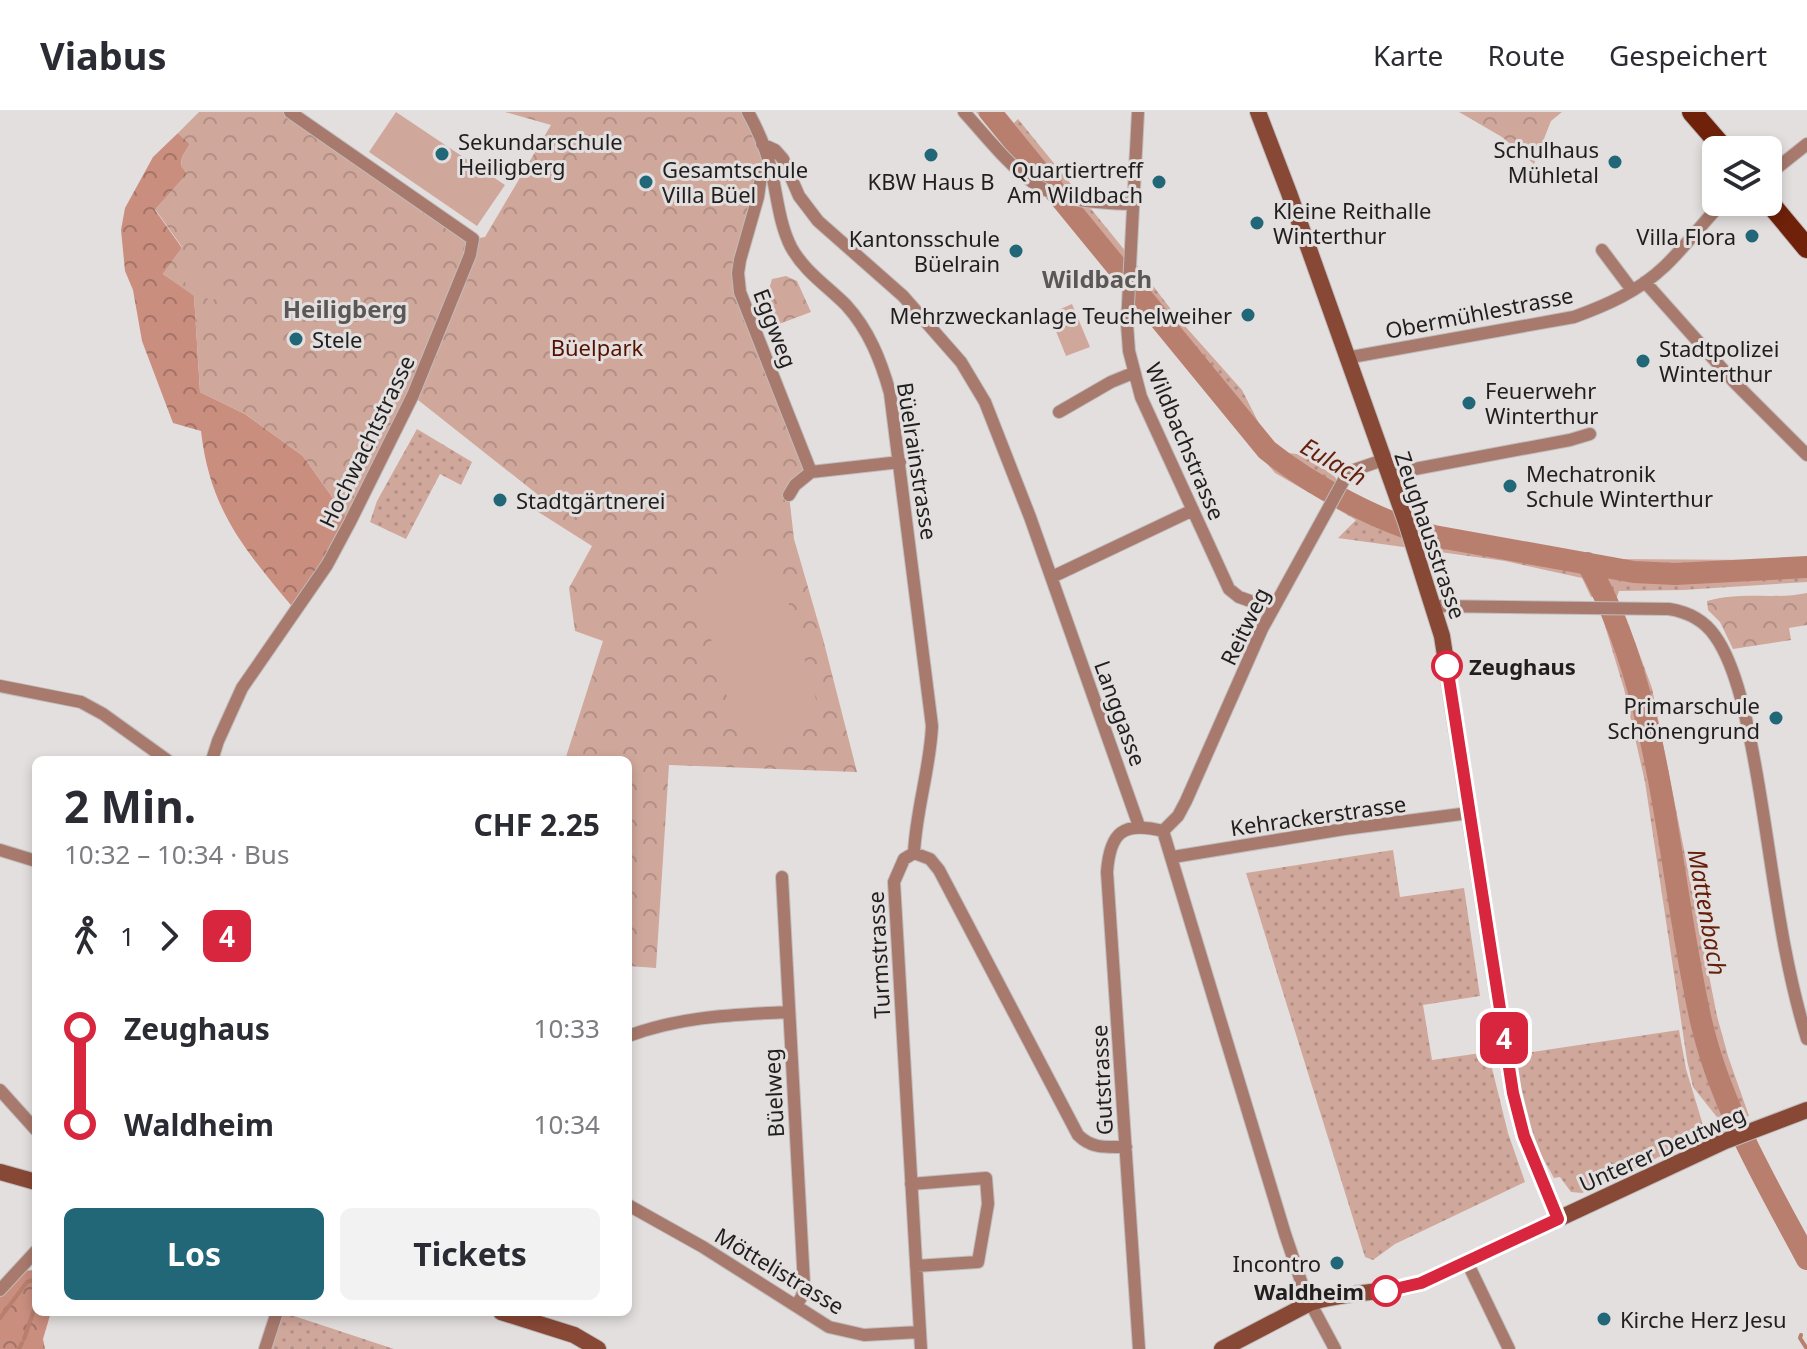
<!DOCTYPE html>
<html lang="de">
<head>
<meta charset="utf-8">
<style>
	body { margin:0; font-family:"Noto Sans",sans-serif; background:#f2f2f3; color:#2b2b33; height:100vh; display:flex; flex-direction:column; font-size:30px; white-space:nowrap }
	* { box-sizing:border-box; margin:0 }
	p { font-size:26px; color:#7c7c81 }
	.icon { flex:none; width:44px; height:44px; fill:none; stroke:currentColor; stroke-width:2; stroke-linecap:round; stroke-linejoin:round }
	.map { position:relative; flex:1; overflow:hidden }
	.sheet { position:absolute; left:32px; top:644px; width:600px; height:560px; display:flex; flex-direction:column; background:#fff; border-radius:12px; box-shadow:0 4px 12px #0003 }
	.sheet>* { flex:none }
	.badge { padding:0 16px; border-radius:12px; font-size:28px; line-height:52px }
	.buttons { position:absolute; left:1702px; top:24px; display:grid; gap:16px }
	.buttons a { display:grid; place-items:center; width:80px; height:80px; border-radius:12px; background:#fff; box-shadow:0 4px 12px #0003; font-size:40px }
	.map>.badge { position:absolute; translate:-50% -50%; box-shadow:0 0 0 4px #fff }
	.legs { display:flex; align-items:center; gap:12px; height:88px; padding:0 32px; font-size:26px }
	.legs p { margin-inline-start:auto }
	.headline { display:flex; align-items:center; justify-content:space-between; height:136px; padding:0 32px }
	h1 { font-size:44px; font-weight:700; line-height:60px }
	.primary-button { display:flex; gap:16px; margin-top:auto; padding:16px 32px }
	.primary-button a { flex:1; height:92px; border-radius:12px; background:#216777; color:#fff; font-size:32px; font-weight:700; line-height:92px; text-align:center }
	.primary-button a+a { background:#f2f2f3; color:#2b2b33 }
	ul { padding:0 32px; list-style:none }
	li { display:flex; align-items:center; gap:28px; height:96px; font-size:30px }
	li i { display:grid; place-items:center; width:12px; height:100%; margin:0 10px; background:currentColor }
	li i::after { content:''; width:20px; height:20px; margin:-10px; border:6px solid; border-radius:50%; background:#fff }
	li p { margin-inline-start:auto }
	li:first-child i { background:linear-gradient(#0000 50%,currentColor 0) }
	li:last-child i { background:linear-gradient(currentColor 50%,#0000 0) }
	header { display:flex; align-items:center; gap:48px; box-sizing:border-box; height:112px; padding:0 40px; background:#fff; border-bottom:2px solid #e1e1e2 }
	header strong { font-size:38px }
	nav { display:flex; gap:44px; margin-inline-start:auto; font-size:28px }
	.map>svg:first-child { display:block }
	.grass { fill:url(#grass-dots) }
	.forest { fill:url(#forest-crowns) }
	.park { fill:url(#park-crowns) }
	.pitch { fill:#d0a79b }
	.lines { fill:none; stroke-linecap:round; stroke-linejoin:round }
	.stream { stroke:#b87f6f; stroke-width:4 }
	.river { stroke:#b87f6f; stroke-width:22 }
	.street-casing { stroke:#c0bcbb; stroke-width:14 }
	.secondary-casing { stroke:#c0bcbb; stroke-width:18 }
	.primary-casing { stroke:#c0bcbb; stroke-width:22 }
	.street { stroke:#a87a6d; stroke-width:12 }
	.secondary { stroke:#884836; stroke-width:16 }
	.primary { stroke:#6f210a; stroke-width:20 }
	.line-1-casing { stroke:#fff; stroke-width:18 }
	.line-1 { stroke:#d7263d; stroke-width:12 }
	.poi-dot { fill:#216777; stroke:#e3dfde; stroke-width:3 }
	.stop-1-dot { fill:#fff; stroke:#d7263d; stroke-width:4 }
	.labels { text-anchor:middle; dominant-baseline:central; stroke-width:6; stroke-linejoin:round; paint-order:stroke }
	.poi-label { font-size:22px; fill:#201e1e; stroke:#e3dfde; text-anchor:start }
	.street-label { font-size:22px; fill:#201e1e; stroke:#e3dfde }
	.park-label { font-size:22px; fill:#561000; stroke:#e3dfde }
	.stop-label { font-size:22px; font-weight:bold; fill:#201e1e; stroke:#e3dfde; text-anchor:start }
	.neighbourhood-label { font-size:24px; font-weight:bold; fill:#5a5756; stroke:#e3dfde }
	.water-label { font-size:24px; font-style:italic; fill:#651e0a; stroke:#e3dfde }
</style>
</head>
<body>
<header>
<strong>Viabus</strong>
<nav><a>Karte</a><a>Route</a><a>Gespeichert</a></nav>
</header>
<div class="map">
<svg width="1807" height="1237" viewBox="0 0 1807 1237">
	<defs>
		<pattern id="grass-dots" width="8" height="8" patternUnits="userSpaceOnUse" patternTransform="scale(2)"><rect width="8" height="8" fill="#d0a79b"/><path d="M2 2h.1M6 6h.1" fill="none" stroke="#b28f85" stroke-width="1.8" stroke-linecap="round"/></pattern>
		<pattern id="forest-crowns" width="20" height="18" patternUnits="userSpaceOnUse" patternTransform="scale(2)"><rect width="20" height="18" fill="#c98e7e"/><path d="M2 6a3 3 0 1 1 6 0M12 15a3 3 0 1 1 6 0" fill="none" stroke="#a37367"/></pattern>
		<pattern id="park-crowns" width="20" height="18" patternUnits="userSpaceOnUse" patternTransform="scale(2)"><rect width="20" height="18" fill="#d0a79b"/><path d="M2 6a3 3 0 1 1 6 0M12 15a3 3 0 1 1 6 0" fill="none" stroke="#b28f85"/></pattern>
	</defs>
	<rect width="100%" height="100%" fill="#e3dfde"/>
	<path class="grass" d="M976 0H1005L1014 11 1018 7 1144 162 1176 204 1242 278 1268 329 1281 340 1305 343 1335 365 1340 375 1406 410 1613 447 1764 448 1807 445V470L1683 478 1619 479 1617 485H1591L1582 466 1505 449 1338 426 1356 408 1275 361Z
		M417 317 472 350 461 373 440 362 406 427 370 410 377 389Z
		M1625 503 1652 576 1717 904 1728 944 1749 1004 1724 1014 1693 975 1687 948 1645 670 1624 577 1602 504Z
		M1393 738 1400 785 1464 776 1480 884 1423 893 1432 948 1488 940 1508 1021 1525 1070 1395 1132 1373 1148 1365 1145 1246 761Z
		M1679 918 1686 957 1706 1023 1582 1081 1571 1080 1560 1065 1554 1066 1540 1041 1531 1015 1513 943Z
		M282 1200 394 1237H265Z"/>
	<path class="forest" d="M178 21 190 32 182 45 181 53 187 62 155 98 182 136 163 162 194 183 200 280 245 302 303 344 350 410 295 498C245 438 210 399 201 319L173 311 142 229 133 178 125 159 121 118 125 96 153 45Z
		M36 1158V1200H51L43 1227 45 1237H0V1178L19 1159Z"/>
	<path class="park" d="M199 0H290L473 127 485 125 551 13 505 0H748L770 54 738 161 811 360 789 383 794 427 823 527 857 660 669 653 656 856 628 854V648H565L603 529 575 519 569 476 592 434 532 396 537 382 413 284 350 410 303 344 245 302 200 280 194 184 163 162 182 135 155 97 187 62 181 54 182 45 190 32 178 21Z
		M1459 0H1562L1551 9 1534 52 1502 25Z
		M786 164 797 169 811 200 779 212 767 184 772 167Z
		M1807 481V513L1789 516 1791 528 1733 537 1720 510 1708 498 1707 489C1743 479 1773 488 1807 481Z"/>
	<path class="pitch" d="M396 0 505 73 477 114 369 40Z
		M187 147 224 173 212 190 175 163Z
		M1072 192 1090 235 1066 244 1049 202Z
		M776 447 823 612 741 635 695 470Z"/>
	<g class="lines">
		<path class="stream" d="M0 1206 27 1170 33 1168
			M1801 1223 1800 1226 1807 1237
			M24 1227 36 1192
			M19 1237 22 1231"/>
		<path class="river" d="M990 0 1267 338C1311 373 1380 411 1434 424L1634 460 1675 462 1807 455
			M1587 451C1663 580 1668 764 1701 909 1721 995 1766 1070 1807 1147"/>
		<g class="street-casing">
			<path id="street" d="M748 0C758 18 766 37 771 57 777 83 779 111 791 135 804 159 827 174 846 193 869 218 881 249 890 281L932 614C930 657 916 698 914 741
				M964 0C986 24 1008 53 1035 72 1062 90 1101 91 1133 92
				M1138 0 1127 212 1129 239 1141 285 1229 477 1239 485 1273 497
				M762 32 775 38 783 47 799 84 818 109 903 184 961 250 985 290 1030 405 1139 714
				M770 54 761 64 758 85 740 148 738 161 740 180 811 360
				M1768 63 1807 32
				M1602 138 1632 178
				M1645 170 1735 271 1807 343
				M1346 246 1574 205C1607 193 1639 179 1665 154 1686 134 1703 110 1723 90
				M1059 300 1111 270 1133 261
				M811 360 900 350
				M1388 362 1570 328 1590 322
				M789 383 795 373 811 360
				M1052 465 1193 398
				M1434 494 1669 497C1688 500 1704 508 1715 524 1738 556 1749 619 1756 658 1772 747 1780 840 1807 927
				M0 574 81 590 103 602 167 648
				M212 648 218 629 242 576 327 453 350 410 413 283 470 143 473 127 290 0
				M1163 719 1178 704 1186 689 1262 517 1345 366 1351 359 1383 348
				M0 738 36 749
				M914 741 904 747 894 770 921 1237
				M914 741 930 747 939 758 1078 1023C1092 1037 1106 1035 1126 1035
				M1173 745 1344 717 1469 701
				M782 765 804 1172 802 1184 796 1194
				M628 924C683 904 731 903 788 900
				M0 978 36 1018
				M911 1072 986 1066 988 1092 978 1150 916 1154
				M628 1093 703 1135 829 1215 864 1223 920 1220
				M1467 1150 1509 1237
				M0 1178 36 1139
				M265 1237 277 1200
				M1139 1237 1107 760C1110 720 1123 709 1163 719L1285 1122 1305 1181 1335 1237"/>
		</g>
		<g class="secondary-casing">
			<path id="secondary" d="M1258 0 1289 81 1406 410 1442 524 1513 981 1524 1024 1558 1107
				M0 1060 36 1070
				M501 1200 574 1223 598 1237
				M1222 1237 1310 1191C1346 1179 1385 1182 1421 1171L1725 1029 1807 998"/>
		</g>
		<g class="primary-casing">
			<path id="primary" d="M1692 0 1725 38
				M1768 89 1807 136"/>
		</g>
		<use href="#street" class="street"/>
		<use href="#secondary" class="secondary"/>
		<use href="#primary" class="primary"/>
	</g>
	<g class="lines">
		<g class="line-1-casing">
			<path id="line-1" d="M1386 1179 1421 1171 1558 1107 1524 1024 1513 981 1447 554"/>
		</g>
		<use href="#line-1" class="line-1"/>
	</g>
	<g class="poi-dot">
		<circle cx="442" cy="42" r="8"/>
		<circle cx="931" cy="43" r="8"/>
		<circle cx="1615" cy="50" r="8"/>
		<circle cx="646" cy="70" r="8"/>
		<circle cx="1159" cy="70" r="8"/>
		<circle cx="1257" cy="111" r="8"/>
		<circle cx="1752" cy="124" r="8"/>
		<circle cx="1016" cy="139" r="8"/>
		<circle cx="1248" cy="203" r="8"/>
		<circle cx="296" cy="227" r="8"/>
		<circle cx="1643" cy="249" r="8"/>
		<circle cx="1469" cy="291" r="8"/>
		<circle cx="1510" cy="374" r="8"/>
		<circle cx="500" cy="388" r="8"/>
		<circle cx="1776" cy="606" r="8"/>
		<circle cx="1337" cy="1151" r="8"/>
		<circle cx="1604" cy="1207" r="8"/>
	</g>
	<g class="stop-1-dot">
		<circle cx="1447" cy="554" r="14"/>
		<circle cx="1386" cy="1179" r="14"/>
	</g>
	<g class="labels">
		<g class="poi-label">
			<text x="458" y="29">Sekundarschule<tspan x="458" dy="25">Heiligberg</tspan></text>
			<text x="1599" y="37" text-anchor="end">Schulhaus<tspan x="1599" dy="25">Mühletal</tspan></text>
			<text x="662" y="57">Gesamtschule<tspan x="662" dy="25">Villa Büel</tspan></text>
			<text x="1143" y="57" text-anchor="end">Quartiertreff<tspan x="1143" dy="25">Am Wildbach</tspan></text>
			<text x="931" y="69" text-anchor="middle">KBW Haus B</text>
			<text x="1273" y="98">Kleine Reithalle<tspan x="1273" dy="25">Winterthur</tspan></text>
			<text x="1736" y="124" text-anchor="end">Villa Flora</text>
			<text x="1000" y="126" text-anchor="end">Kantonsschule<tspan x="1000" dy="25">Büelrain</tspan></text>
			<text x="1232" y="203" text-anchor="end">Mehrzweckanlage Teuchelweiher</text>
			<text x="312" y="227">Stele</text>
			<text x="1659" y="236">Stadtpolizei<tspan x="1659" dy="25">Winterthur</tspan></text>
			<text x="1485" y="278">Feuerwehr<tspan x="1485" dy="25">Winterthur</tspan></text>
			<text x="1526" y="361">Mechatronik<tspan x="1526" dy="25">Schule Winterthur</tspan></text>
			<text x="516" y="388">Stadtgärtnerei</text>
			<text x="1760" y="593" text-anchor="end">Primarschule<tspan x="1760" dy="25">Schönengrund</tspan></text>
			<text x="1321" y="1151" text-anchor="end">Incontro</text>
			<text x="1620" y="1207">Kirche Herz Jesu</text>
		</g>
		<g class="street-label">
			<text transform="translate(1479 200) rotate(-11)">Obermühlestrasse</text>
			<text transform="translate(776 216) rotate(69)">Eggweg</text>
			<text transform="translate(366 329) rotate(-64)">Hochwachtstrasse</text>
			<text transform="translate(1186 329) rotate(67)">Wildbachstrasse</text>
			<text transform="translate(918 349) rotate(81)">Büelrainstrasse</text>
			<text transform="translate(1431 423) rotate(71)">Zeughausstrasse</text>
			<text transform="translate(1244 514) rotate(-64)">Reitweg</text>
			<text transform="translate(1121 601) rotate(70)">Langgasse</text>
			<text transform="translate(1318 703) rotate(-8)">Kehrackerstrasse</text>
			<text transform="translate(878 843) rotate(-93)">Turmstrasse</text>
			<text transform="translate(1101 968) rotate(-93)">Gutstrasse</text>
			<text transform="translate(773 981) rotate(-93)">Büelweg</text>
			<text transform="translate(1662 1036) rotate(-24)">Unterer Deutweg</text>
			<text transform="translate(780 1158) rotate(31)">Möttelistrasse</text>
		</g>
		<g class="park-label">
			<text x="597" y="235">Büelpark</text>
		</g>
		<g class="stop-label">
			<text x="1469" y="554">Zeughaus</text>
			<text x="1364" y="1179" text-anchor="end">Waldheim</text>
		</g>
		<g class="neighbourhood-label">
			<text x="1097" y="166">Wildbach</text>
			<text x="345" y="196">Heiligberg</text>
		</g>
		<g class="water-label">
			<text transform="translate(1334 349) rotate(30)">Eulach</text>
			<text transform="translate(1708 800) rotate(80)">Mattenbach</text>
		</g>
	</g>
</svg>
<div class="buttons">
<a><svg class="icon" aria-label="layers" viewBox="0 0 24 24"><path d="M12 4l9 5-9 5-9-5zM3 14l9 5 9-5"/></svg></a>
</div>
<b class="badge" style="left:1504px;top:926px;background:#d7263d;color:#fff">4</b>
<section class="sheet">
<div class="headline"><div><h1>2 Min.</h1><p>10:32 – 10:34 · Bus</p></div><b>CHF 2.25</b></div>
<div class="legs"><svg class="icon" aria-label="walk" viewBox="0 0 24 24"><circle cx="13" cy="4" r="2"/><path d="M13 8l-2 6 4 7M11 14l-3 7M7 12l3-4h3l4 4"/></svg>1<svg class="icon" aria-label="forward" viewBox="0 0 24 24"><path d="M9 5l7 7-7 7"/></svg><b class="badge" style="background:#d7263d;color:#fff">4</b></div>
<ul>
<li><i style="color:#d7263d"></i><b>Zeughaus</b><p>10:33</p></li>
<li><i style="color:#d7263d"></i><b>Waldheim</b><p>10:34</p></li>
</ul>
<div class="primary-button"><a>Los</a><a>Tickets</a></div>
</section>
</div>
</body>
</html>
